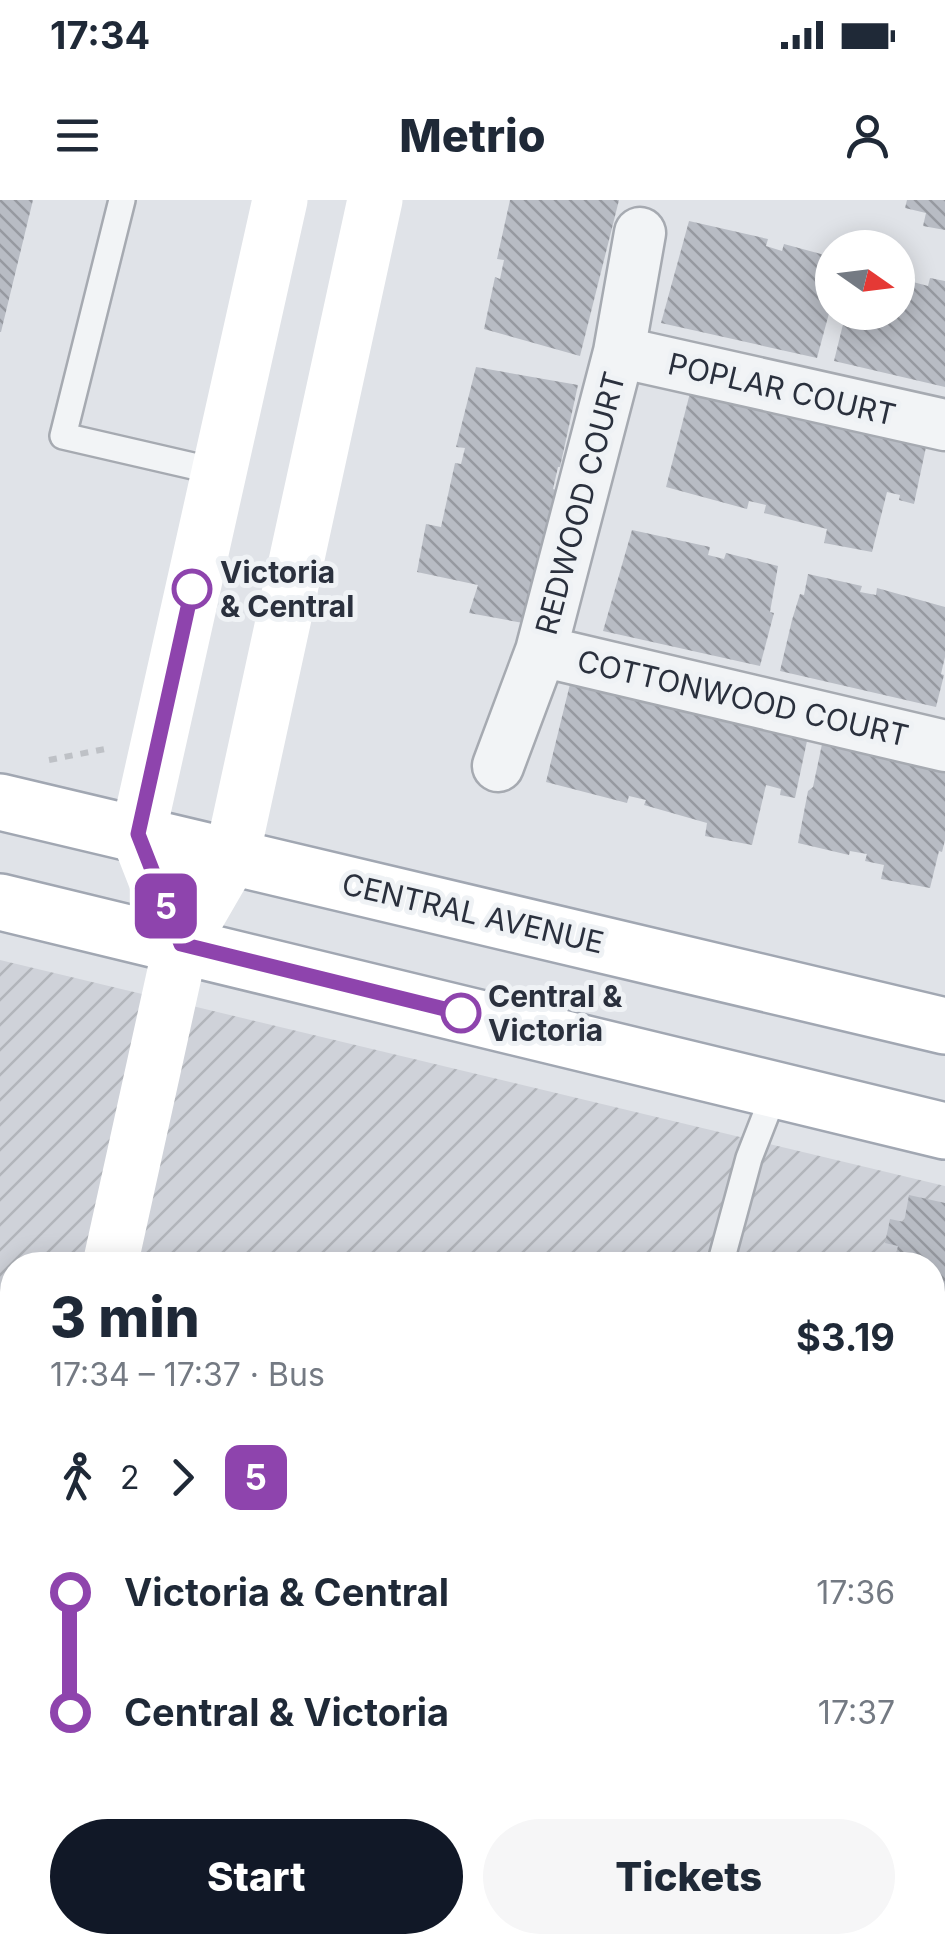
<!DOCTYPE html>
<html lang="en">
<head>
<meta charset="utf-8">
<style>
	body { margin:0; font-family:Inter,sans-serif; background:#f6f6f7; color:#1f2937; height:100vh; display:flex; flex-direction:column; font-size:38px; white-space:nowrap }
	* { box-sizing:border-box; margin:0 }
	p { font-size:32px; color:#747a83 }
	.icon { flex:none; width:55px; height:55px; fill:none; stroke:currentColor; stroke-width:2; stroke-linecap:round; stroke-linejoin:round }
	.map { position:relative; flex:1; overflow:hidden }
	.sheet { position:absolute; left:0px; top:1052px; width:945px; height:702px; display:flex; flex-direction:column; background:#fff; border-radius:40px 40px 0 0; box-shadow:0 5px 25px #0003 }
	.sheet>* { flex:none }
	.badge { padding:0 20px; border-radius:15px; font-size:35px; line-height:65px }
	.needle { width:65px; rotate:104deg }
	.tools { position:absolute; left:815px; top:30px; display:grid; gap:20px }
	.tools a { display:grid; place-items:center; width:100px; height:100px; border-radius:50%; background:#fff; box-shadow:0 5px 25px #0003; font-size:50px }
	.map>.badge { position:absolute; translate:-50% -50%; box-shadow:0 0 0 5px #fff }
	.legs { display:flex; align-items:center; gap:15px; height:110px; padding:0 50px; font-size:32px }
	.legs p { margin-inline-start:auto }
	.head { display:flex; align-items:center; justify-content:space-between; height:170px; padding:0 50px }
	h1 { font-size:55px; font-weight:800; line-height:75px }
	.action { display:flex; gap:20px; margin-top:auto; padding:20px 50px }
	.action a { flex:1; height:115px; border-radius:60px; background:#111827; color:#fff; font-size:40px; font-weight:800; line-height:115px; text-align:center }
	.action a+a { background:#f6f6f7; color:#1f2937 }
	ul { padding:0 50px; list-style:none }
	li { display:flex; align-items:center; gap:35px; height:120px; font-size:38px }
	li i { display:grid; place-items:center; width:15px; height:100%; margin:0 12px; background:currentColor }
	li i::after { content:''; width:25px; height:25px; margin:-12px; border:8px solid; border-radius:50%; background:#fff }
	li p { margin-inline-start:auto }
	li:first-child i { background:linear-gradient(#0000 50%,currentColor 0) }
	li:last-child i { background:linear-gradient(currentColor 50%,#0000 0) }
	.status { display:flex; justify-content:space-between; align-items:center; height:70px; padding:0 50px; background:#fff; direction:ltr }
	.status svg { height:28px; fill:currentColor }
	header { display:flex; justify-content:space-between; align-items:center; height:130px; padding:0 50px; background:#fff; font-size:45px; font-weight:800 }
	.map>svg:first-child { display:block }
	.industrial { fill:url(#industrial-furrows); fill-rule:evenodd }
	.building { fill:url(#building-back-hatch) }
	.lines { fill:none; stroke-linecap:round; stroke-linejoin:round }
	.service-casing { stroke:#a6aab1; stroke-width:30 }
	.minor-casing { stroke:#a6aab1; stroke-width:55 }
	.primary-casing { stroke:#a1a7b2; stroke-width:60 }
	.path { stroke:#bec1c6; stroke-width:6; stroke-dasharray:8 8; stroke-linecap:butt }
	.service { stroke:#f2f4f6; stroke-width:25 }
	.minor { stroke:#f2f4f6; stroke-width:50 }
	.secondary { stroke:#fff; stroke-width:55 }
	.primary { stroke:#fff; stroke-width:55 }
	.line-1-casing { stroke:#fff; stroke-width:22 }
	.line-1 { stroke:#8e44ad; stroke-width:15 }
	.stop-1-dot { fill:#fff; stroke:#8e44ad; stroke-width:5 }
	.labels { text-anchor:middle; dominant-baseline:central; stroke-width:10; stroke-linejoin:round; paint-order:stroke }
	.street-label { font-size:30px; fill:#2a303d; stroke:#eff2f5 }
	.stop-label { font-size:30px; font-weight:bold; fill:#2a303d; stroke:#eff2f5; text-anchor:start }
</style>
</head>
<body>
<div class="status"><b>17:34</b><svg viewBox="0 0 49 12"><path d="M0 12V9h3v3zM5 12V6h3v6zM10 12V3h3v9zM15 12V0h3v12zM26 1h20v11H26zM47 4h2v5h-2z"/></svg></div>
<header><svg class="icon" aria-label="menu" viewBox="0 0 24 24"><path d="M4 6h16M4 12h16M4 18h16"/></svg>Metrio<svg class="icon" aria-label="person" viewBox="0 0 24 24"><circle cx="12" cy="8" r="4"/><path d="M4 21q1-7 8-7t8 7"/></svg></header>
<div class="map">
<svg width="945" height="1753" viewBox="0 0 945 1753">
	<defs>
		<pattern id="industrial-furrows" width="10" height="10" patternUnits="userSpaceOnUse" patternTransform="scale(2.5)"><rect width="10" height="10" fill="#cfd2d9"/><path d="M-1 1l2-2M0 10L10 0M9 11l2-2" fill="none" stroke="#b2b5bb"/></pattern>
		<pattern id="building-back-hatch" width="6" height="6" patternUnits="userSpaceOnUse" patternTransform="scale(2.5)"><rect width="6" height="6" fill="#b8bcc4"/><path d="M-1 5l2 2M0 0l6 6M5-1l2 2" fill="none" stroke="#9699a0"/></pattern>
	</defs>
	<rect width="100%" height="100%" fill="#e0e3e8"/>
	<path class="industrial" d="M0 760 945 986V1753H0ZM12 1065H932V1742H12Z"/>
	<path class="building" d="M0 0H33L1 132H0Z
		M510 0H619L580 156 484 129 495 77 500 79 504 60 497 59Z
		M907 0H945V30L923 26 926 13 905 8Z
		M689 21 768 39 766 46 782 51 784 44 832 57 829 78 832 79V86L828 101 832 102 817 158 661 123Z
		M898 73 915 77 913 82 928 86 930 78 945 81V187L834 161 846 112H898Z
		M476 167 578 185 560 267H558L553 289 556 290 535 387 532 386 523 423 469 413 478 385 417 372 426 324 441 327 455 263 461 264 465 248 456 247Z
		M692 185 926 247 914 304 899 300 900 295 887 292 872 352 824 343 827 329 764 313 766 305 749 301 747 309 666 287Z
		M632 330 710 347 708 355 724 359 726 353 778 366 770 412 774 413 760 466 603 431Z
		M808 374 862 386 860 392 876 395 877 388 945 407V457L941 474 944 475 936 507 780 471 792 420 800 394 804 395Z
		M571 480 807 541 795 598 780 595 781 589 766 585 752 645 705 636 707 623 644 605 646 600 629 596 627 603 546 582Z
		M822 544 945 571V640L942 652 939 651 930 688 881 679 884 665 865 661 867 654 850 651 849 655 798 643 808 591 813 587Z
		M909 995 945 1003V1210L932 1207V1065H893L898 1046 885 1043 890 1019 904 1022Z"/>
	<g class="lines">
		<g class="service-casing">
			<path id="service" d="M122 0 63 236 219 272
				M720 1065 749 958 776 889
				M0 1701 12 1703
				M203 1742 233 1749
				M795 1753 797 1742"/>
		</g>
		<g class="minor-casing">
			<path id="minor" d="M619 152 945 225
				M541 451 945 546
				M498 566 541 451 619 152 640 33"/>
		</g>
		<g class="primary-casing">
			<path id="primary" d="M0 602 945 826
				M0 702 945 931"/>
		</g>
		<path class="path" d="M49 560 105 549"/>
		<use href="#service" class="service"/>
		<use href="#minor" class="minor"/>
		<path class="secondary" d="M181 744 138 634 280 0
			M110 1065 181 744 232 656 375 0
			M0 1576 12 1517"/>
		<use href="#primary" class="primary"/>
	</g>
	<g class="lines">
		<g class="line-1-casing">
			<path id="line-1" d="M192 389 138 634 181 744 461 813"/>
		</g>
		<use href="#line-1" class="line-1"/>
	</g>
	<g class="stop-1-dot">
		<circle cx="192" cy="389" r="18"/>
		<circle cx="461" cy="813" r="18"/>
	</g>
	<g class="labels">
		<g class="street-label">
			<text transform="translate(782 189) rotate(13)">POPLAR COURT</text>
			<text transform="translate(580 303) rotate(-75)">REDWOOD COURT</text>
			<text transform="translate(743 498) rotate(13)">COTTONWOOD COURT</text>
			<text transform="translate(473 713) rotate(13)">CENTRAL AVENUE</text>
		</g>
		<g class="stop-label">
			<text x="220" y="372">Victoria<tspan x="220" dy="34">&amp; Central</tspan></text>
			<text x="488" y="796">Central &amp;<tspan x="488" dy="34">Victoria</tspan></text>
		</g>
	</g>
</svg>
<div class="tools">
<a><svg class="needle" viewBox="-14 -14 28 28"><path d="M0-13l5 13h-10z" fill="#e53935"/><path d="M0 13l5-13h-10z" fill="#747a83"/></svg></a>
</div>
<b class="badge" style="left:166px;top:706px;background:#8e44ad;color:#fff">5</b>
<section class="sheet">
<div class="head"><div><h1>3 min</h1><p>17:34 – 17:37 · Bus</p></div><b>$3.19</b></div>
<div class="legs"><svg class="icon" aria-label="walk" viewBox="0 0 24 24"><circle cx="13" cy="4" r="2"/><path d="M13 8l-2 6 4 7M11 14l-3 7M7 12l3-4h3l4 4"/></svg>2<svg class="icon" aria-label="forward" viewBox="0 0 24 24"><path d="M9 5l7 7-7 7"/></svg><b class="badge" style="background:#8e44ad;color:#fff">5</b></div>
<ul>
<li><i style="color:#8e44ad"></i><b>Victoria &amp; Central</b><p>17:36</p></li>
<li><i style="color:#8e44ad"></i><b>Central &amp; Victoria</b><p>17:37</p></li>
</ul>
<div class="action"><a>Start</a><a>Tickets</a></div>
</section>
</div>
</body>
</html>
